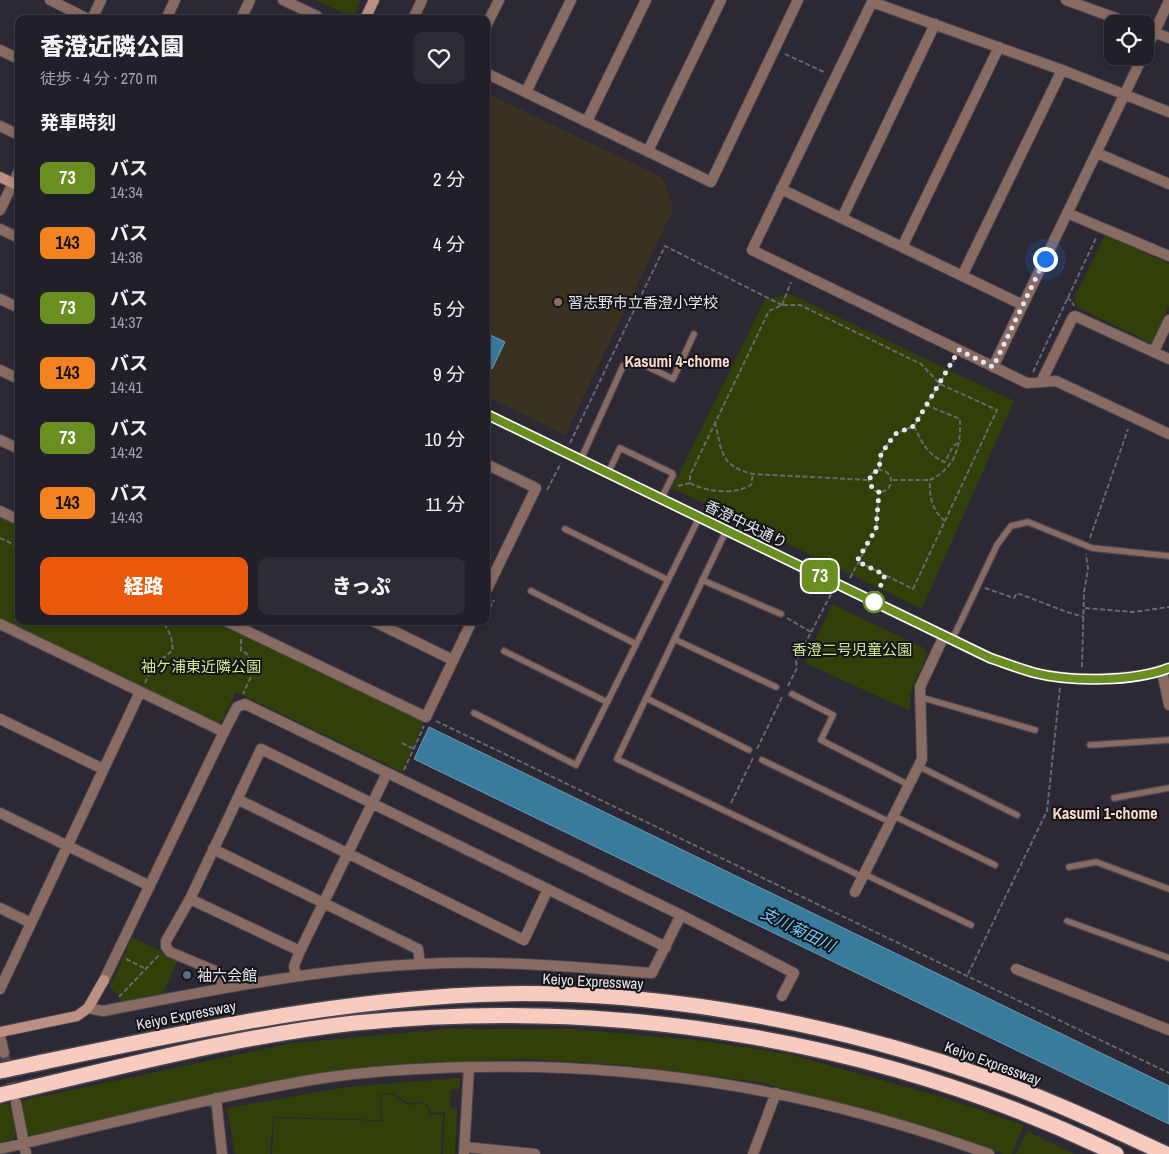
<!DOCTYPE html>
<html lang="ja">
<head>
<meta charset="utf-8">
<style>
	body { margin:0; font-family:"Archivo Narrow","Noto Sans JP",sans-serif; background:#2d2c34; color:#f1f3f6; height:100vh; display:flex; flex-direction:column; font-size:19px; white-space:nowrap }
	* { box-sizing:border-box; margin:0 }
	p { font-size:16px; color:#a2a2a8 }
	.icon { flex:none; width:28px; height:28px; fill:none; stroke:currentColor; stroke-width:2; stroke-linecap:round; stroke-linejoin:round }
	.map { position:relative; flex:1; overflow:hidden }
	.drawer { position:absolute; left:15px; top:15px; width:475px; height:610px; display:flex; flex-direction:column; background:#211f28; border-radius:10px; box-shadow:0 2px 8px #0003,0 0 0 1px #3e3d45 }
	.drawer>* { flex:none }
	.badge { padding:0 10px; border-radius:8px; font-size:18px; line-height:32px }
	.controls { position:absolute; left:1104px; top:15px; display:grid; gap:10px }
	.controls a { display:grid; place-items:center; width:50px; height:50px; border-radius:10px; background:#211f28; box-shadow:0 2px 8px #0003,0 0 0 1px #3e3d45; font-size:25px }
	.you { position:absolute; width:25px; height:25px; margin:-12px; border:4px solid #fff; border-radius:50%; background:#1a73e8; box-shadow:0 0 0 8px #1a73e833 }
	.map>.badge { position:absolute; translate:-50% -50%; box-shadow:0 0 0 2px #fff }
	h2 { padding:0 25px; font-size:19px; line-height:45px }
	.round { display:grid; place-items:center; flex:none; width:52px; height:52px; border-radius:10px; background:#2d2c34 }
	.head { display:flex; align-items:center; justify-content:space-between; height:85px; padding:0 25px }
	h1 { font-size:24px; font-weight:800; line-height:38px }
	.action { display:flex; gap:10px; margin-top:auto; padding:10px 25px }
	.action a { flex:1; height:58px; border-radius:10px; background:#ea580c; color:#fff; font-size:20px; font-weight:800; line-height:58px; text-align:center }
	.action a+a { background:#2d2c34; color:#f1f3f6 }
	ul { padding:0; list-style:none }
	li { display:flex; align-items:center; gap:15px; height:65px; padding:0 25px }
	li div { flex:1 }
	li b { display:block; font-size:19px }
	li em { font-style:normal }
	li .badge { min-width:55px; font-weight:700; text-align:center }
	.map>svg:first-child { display:block }
	.education { fill:#393221 }
	.green { fill:#314009 }
	.water { fill:#387b9d; stroke:#6c9ab5 }
	.lines { fill:none; stroke-linecap:round; stroke-linejoin:round }
	.street-tunnel { stroke:#484550; stroke-width:10; stroke-dasharray:10 5; stroke-linecap:butt }
	.lane-casing { stroke:#4a4752; stroke-width:8 }
	.street-casing { stroke:#4a4752; stroke-width:12 }
	.secondary-casing { stroke:#4a4752; stroke-width:12 }
	.highway-casing { stroke:#4a4752; stroke-width:18 }
	.path { stroke:#6a6772; stroke-width:2; stroke-dasharray:5 2.5; stroke-linecap:butt }
	.lane { stroke:#886b63; stroke-width:5.5 }
	.street { stroke:#886b63; stroke-width:10 }
	.secondary { stroke:#bc9082; stroke-width:10 }
	.highway { stroke:#f7ccbf; stroke-width:15 }
	.line-casing { stroke:#fff; stroke-width:11 }
	.line { stroke:#6b8e23; stroke-width:8 }
	.walk { stroke:#e6e4ec; stroke-width:5; stroke-dasharray:0 9 }
	.education-dot { fill:#8d6e63; stroke:#141318; stroke-width:2 }
	.stop-dot { fill:#fff; stroke:#6b8e23; stroke-width:2.5 }
	.service-dot { fill:#5c6f8a; stroke:#141318; stroke-width:2 }
	.labels { text-anchor:middle; dominant-baseline:central; stroke-width:4; stroke-linejoin:round; paint-order:stroke }
	.poi-label { font-size:15px; fill:#e6e4ec; stroke:#141318; text-anchor:start }
	.street-label { font-size:15px; fill:#e6e4ec; stroke:#141318 }
	.park-label { font-size:15px; fill:#ceeb94; stroke:#141318 }
	.neighbourhood-label { font-size:16px; font-weight:bold; fill:#fbdace; stroke:#141318 }
	.water-label { font-size:16px; font-style:italic; fill:#69cbfd; stroke:#141318 }
</style>
</head>
<body>
<div class="map">
<svg width="1169" height="1154" viewBox="0 0 1169 1154">
	<rect width="100%" height="100%" fill="#2c2935"/>
	<path class="education" d="M486 93 662 177 674 208 565 435 486 396Z"/>
	<path class="green" d="M315 0H361L353 17Z
		M1105 235 1169 264V306L1151 343 1077 307 1074 298Z
		M790 294 1014 401 922 609 672 488 765 300Z
		M0 516 19 525V621H217L424 722 402 772 236 692 222 721 216 723 0 618Z
		M832 604 924 648 927 655 910 693V711L805 663Z
		M132 937 178 960 162 995 122 1004 119 997 110 987Z
		M447 1029H573L705 1041 788 1054 942 1097 1024 1125 1012 1154H1003L954 1135 759 1082 622 1065 527 1059 415 1064 327 1073 211 1094 31 1136 27 1132 20 1101 293 1043Z
		M460 1078 459 1089H451L450 1108 457 1109 455 1154H443L445 1112 431 1113 425 1102 408 1103 393 1093H380L381 1120 273 1117 270 1154H235L227 1108 347 1087Z
		M381 1094H392L407 1105 425 1103 430 1115 443 1114 441 1154H272L274 1118 382 1121Z
		M9 1103 16 1134 13 1139 0 1143V1105Z
		M1027 1131 1074 1154H1016Z"/>
	<path class="water" d="M486 333 505 342 492 369 486 366Z
		M429 727 1169 1086V1124L414 759Z"/>
	<g class="lines">
		<path class="street-tunnel" d="M4 1053 14 1097"/>
		<g class="lane-casing">
			<path id="lane" d="M581 459 623 366 640 363 673 379 694 334
				M608 473 620 448 672 473 673 475 661 499
				M565 529 668 580
				M726 531 617 759 863 877
				M702 580 781 614
				M531 591 636 644
				M674 639 776 687
				M952 640 997 545 1011 526 1028 522 1092 548 1169 556
				M504 651 607 702
				M792 694 833 715 821 740 909 785
				M920 697 1035 730
				M646 698 749 750
				M474 713 576 765 699 518
				M1090 745 1169 740
				M762 760 890 822
				M918 766 1017 815
				M1114 798 1169 788
				M894 816 995 865
				M1069 867 1096 862 1169 889
				M864 874 971 925
				M1067 921 1169 958"/>
		</g>
		<g class="street-casing">
			<path id="street" d="M50 0 88 19
				M283 0 317 16 316 19
				M873 0 752 250 1027 383 1056 381 1169 434
				M1066 0 1132 24
				M872 2 1062 70 1169 112
				M92 19 101 0
				M166 19 175 0
				M241 19 250 0
				M413 19 422 0
				M486 26 499 0
				M1145 29 1169 38
				M0 50 19 59
				M1145 52 1169 1
				M486 73 711 182 798 0
				M526 92 571 0
				M587 121 646 0
				M0 126 19 135
				M648 151 721 0
				M1097 153 1169 184
				M781 189 1023 305
				M0 210 19 171
				M1067 213 1169 256
				M842 218 935 24
				M0 229 19 238
				M902 247 999 47
				M962 276 1062 70
				M0 299 19 308
				M1154 351 1169 320
				M993 367 1143 56
				M0 370 19 379
				M1041 382 1073 317 1075 316 1169 359
				M0 440 19 449
				M486 464 536 488 486 591
				M0 511 19 520
				M226 621 426 717 472 621
				M373 621 453 660
				M0 624 224 732
				M1162 671 1169 705
				M0 719 103 769
				M237 799 524 940 548 889
				M0 813 150 886
				M213 849 418 949 420 964
				M855 892 922 759 920 687 944 636
				M190 899 300 951
				M0 908 31 923
				M1016 969 1169 1030
				M296 975 294 966 300 951 387 773
				M104 980 224 732 237 707 245 704 681 915 794 973 782 996
				M224 988 218 972 170 952 166 947V941L190 899 261 749 666 947
				M0 989 140 692
				M88 1008 103 1011C208 991 314 969 421 964 499 960 575 967 652 973L681 915
				M0 1036 4 1053
				M216 1098 222 1154
				M16 1103 26 1154
				M465 1147 535 1154
				M0 1149C105 1125 210 1097 317 1079 368 1071 421 1068 473 1067 653 1063 820 1093 989 1154
				M464 1154 469 1067
				M753 1154 776 1093"/>
		</g>
		<g class="secondary-casing">
			<path id="secondary" d="M365 19 374 0
				M0 177 19 186
				M486 414 990 658C1005 663 1020 669 1035 673 1072 682 1133 681 1169 668
				M0 1032 77 1016 88 1008 104 980"/>
		</g>
		<g class="highway-casing">
			<path id="highway" d="M0 1071C149 1040 298 1006 451 996 629 984 821 1018 989 1078 1049 1099 1108 1127 1166 1154
				M0 1095C117 1068 236 1036 355 1023 615 997 881 1039 1116 1154"/>
		</g>
		<path class="path" d="M785 54 826 73
			M1067 298 1072 301 1074 306
			M782 305 791 282
			M1033 372 1096 238
			M926 405 960 419C961 446 956 467 930 480 929 497 932 510 945 521
			M715 422C722 452 720 466 753 474L869 480
			M914 426C921 441 928 456 945 462L953 446 961 441
			M570 443 665 246 782 305
			M879 469 881 454 895 434 914 426 954 360
			M869 481a11 11 0 1 1 22 0a11 11 0 1 1-22 0Z
			M893 480H930
			M690 483C705 492 735 495 751 485L753 474
			M678 486 690 483V475L769 311 782 305H800L921 364 940 384 997 410 913 589 857 561
			M547 490 561 463
			M0 538 19 547
			M1090 538 1128 429
			M850 578 876 529 879 492
			M985 588 1014 598 1017 593 1067 612 1084 617
			M1085 608 1133 612 1169 607
			M486 615 494 600
			M787 618 811 632
			M241 639V651L246 653 255 668 243 694
			M1082 667 1084 592 1088 569 1086 554
			M145 683 152 667 173 650 171 636 163 621
			M788 686 797 668 796 661 831 594
			M436 721 1169 1073
			M402 743 414 749
			M757 749 783 695
			M404 770 424 726
			M731 803 753 758
			M126 959 146 969
			M968 974 1047 811 1060 687
			M119 997 159 955"/>
		<use href="#lane" class="lane"/>
		<use href="#street" class="street"/>
		<use href="#secondary" class="secondary"/>
		<use href="#highway" class="highway"/>
	</g>
	<g class="lines">
		<g class="line-casing">
			<path id="line" d="M486 414 990 658C1005 663 1020 669 1035 673 1071 682 1134 682 1169 668"/>
		</g>
		<use href="#line" class="line"/>
		<path class="walk" d="M874 602 885 575 857 561 876 529 879 492 871 486 870 476 879 469 881 454 895 434 914 426 959 350 993 367 1045 259"/>
	</g>
	<circle class="education-dot" cx="558" cy="302" r="5"/>
	<circle class="stop-dot" cx="874" cy="602" r="10"/>
	<circle class="service-dot" cx="187" cy="975" r="5"/>
	<g class="labels">
		<g class="poi-label">
			<text x="568" y="302">習志野市立香澄小学校</text>
			<text x="197" y="975">袖六会館</text>
		</g>
		<g class="street-label">
			<text transform="translate(746 524) rotate(26)">香澄中央通り</text>
			<text transform="translate(593 981) rotate(3)">Keiyo Expressway</text>
			<text transform="translate(186 1015) rotate(-11)">Keiyo Expressway</text>
			<text transform="translate(993 1063) rotate(20)">Keiyo Expressway</text>
		</g>
		<g class="park-label">
			<text x="852" y="649">香澄二号児童公園</text>
			<text x="201" y="666">袖ケ浦東近隣公園</text>
		</g>
		<g class="neighbourhood-label">
			<text x="677" y="361">Kasumi 4-chome</text>
			<text x="1105" y="813">Kasumi 1-chome</text>
		</g>
		<g class="water-label">
			<text transform="translate(798 929) rotate(26)">支川菊田川</text>
		</g>
	</g>
</svg>
<div class="controls">
<a><svg class="icon" aria-label="locate" viewBox="0 0 24 24"><circle cx="12" cy="12" r="6"/><path d="M12 2v4M12 18v4M2 12h4M18 12h4"/></svg></a>
</div>
<div class="you" style="left:1045px;top:259px"></div>
<b class="badge" style="left:820px;top:576px;background:#6b8e23;color:#fff">73</b>
<section class="drawer">
<div class="head"><div><h1>香澄近隣公園</h1><p>徒歩 · 4 分 · 270 m</p></div><a class="round"><svg class="icon" aria-label="heart" viewBox="0 0 24 24"><path d="M12 20l-8-8c-3-5 5-10 8-4 3-6 11-1 8 4z"/></svg></a></div>
<h2>発車時刻</h2>
<ul>
<li><span class="badge" style="background:#6b8e23;color:#fff">73</span><div><b>バス</b><p>14:34</p></div><em>2 分</em></li>
<li><span class="badge" style="background:#f58220;color:#111">143</span><div><b>バス</b><p>14:36</p></div><em>4 分</em></li>
<li><span class="badge" style="background:#6b8e23;color:#fff">73</span><div><b>バス</b><p>14:37</p></div><em>5 分</em></li>
<li><span class="badge" style="background:#f58220;color:#111">143</span><div><b>バス</b><p>14:41</p></div><em>9 分</em></li>
<li><span class="badge" style="background:#6b8e23;color:#fff">73</span><div><b>バス</b><p>14:42</p></div><em>10 分</em></li>
<li><span class="badge" style="background:#f58220;color:#111">143</span><div><b>バス</b><p>14:43</p></div><em>11 分</em></li>
</ul>
<div class="action"><a>経路</a><a>きっぷ</a></div>
</section>
</div>
</body>
</html>
